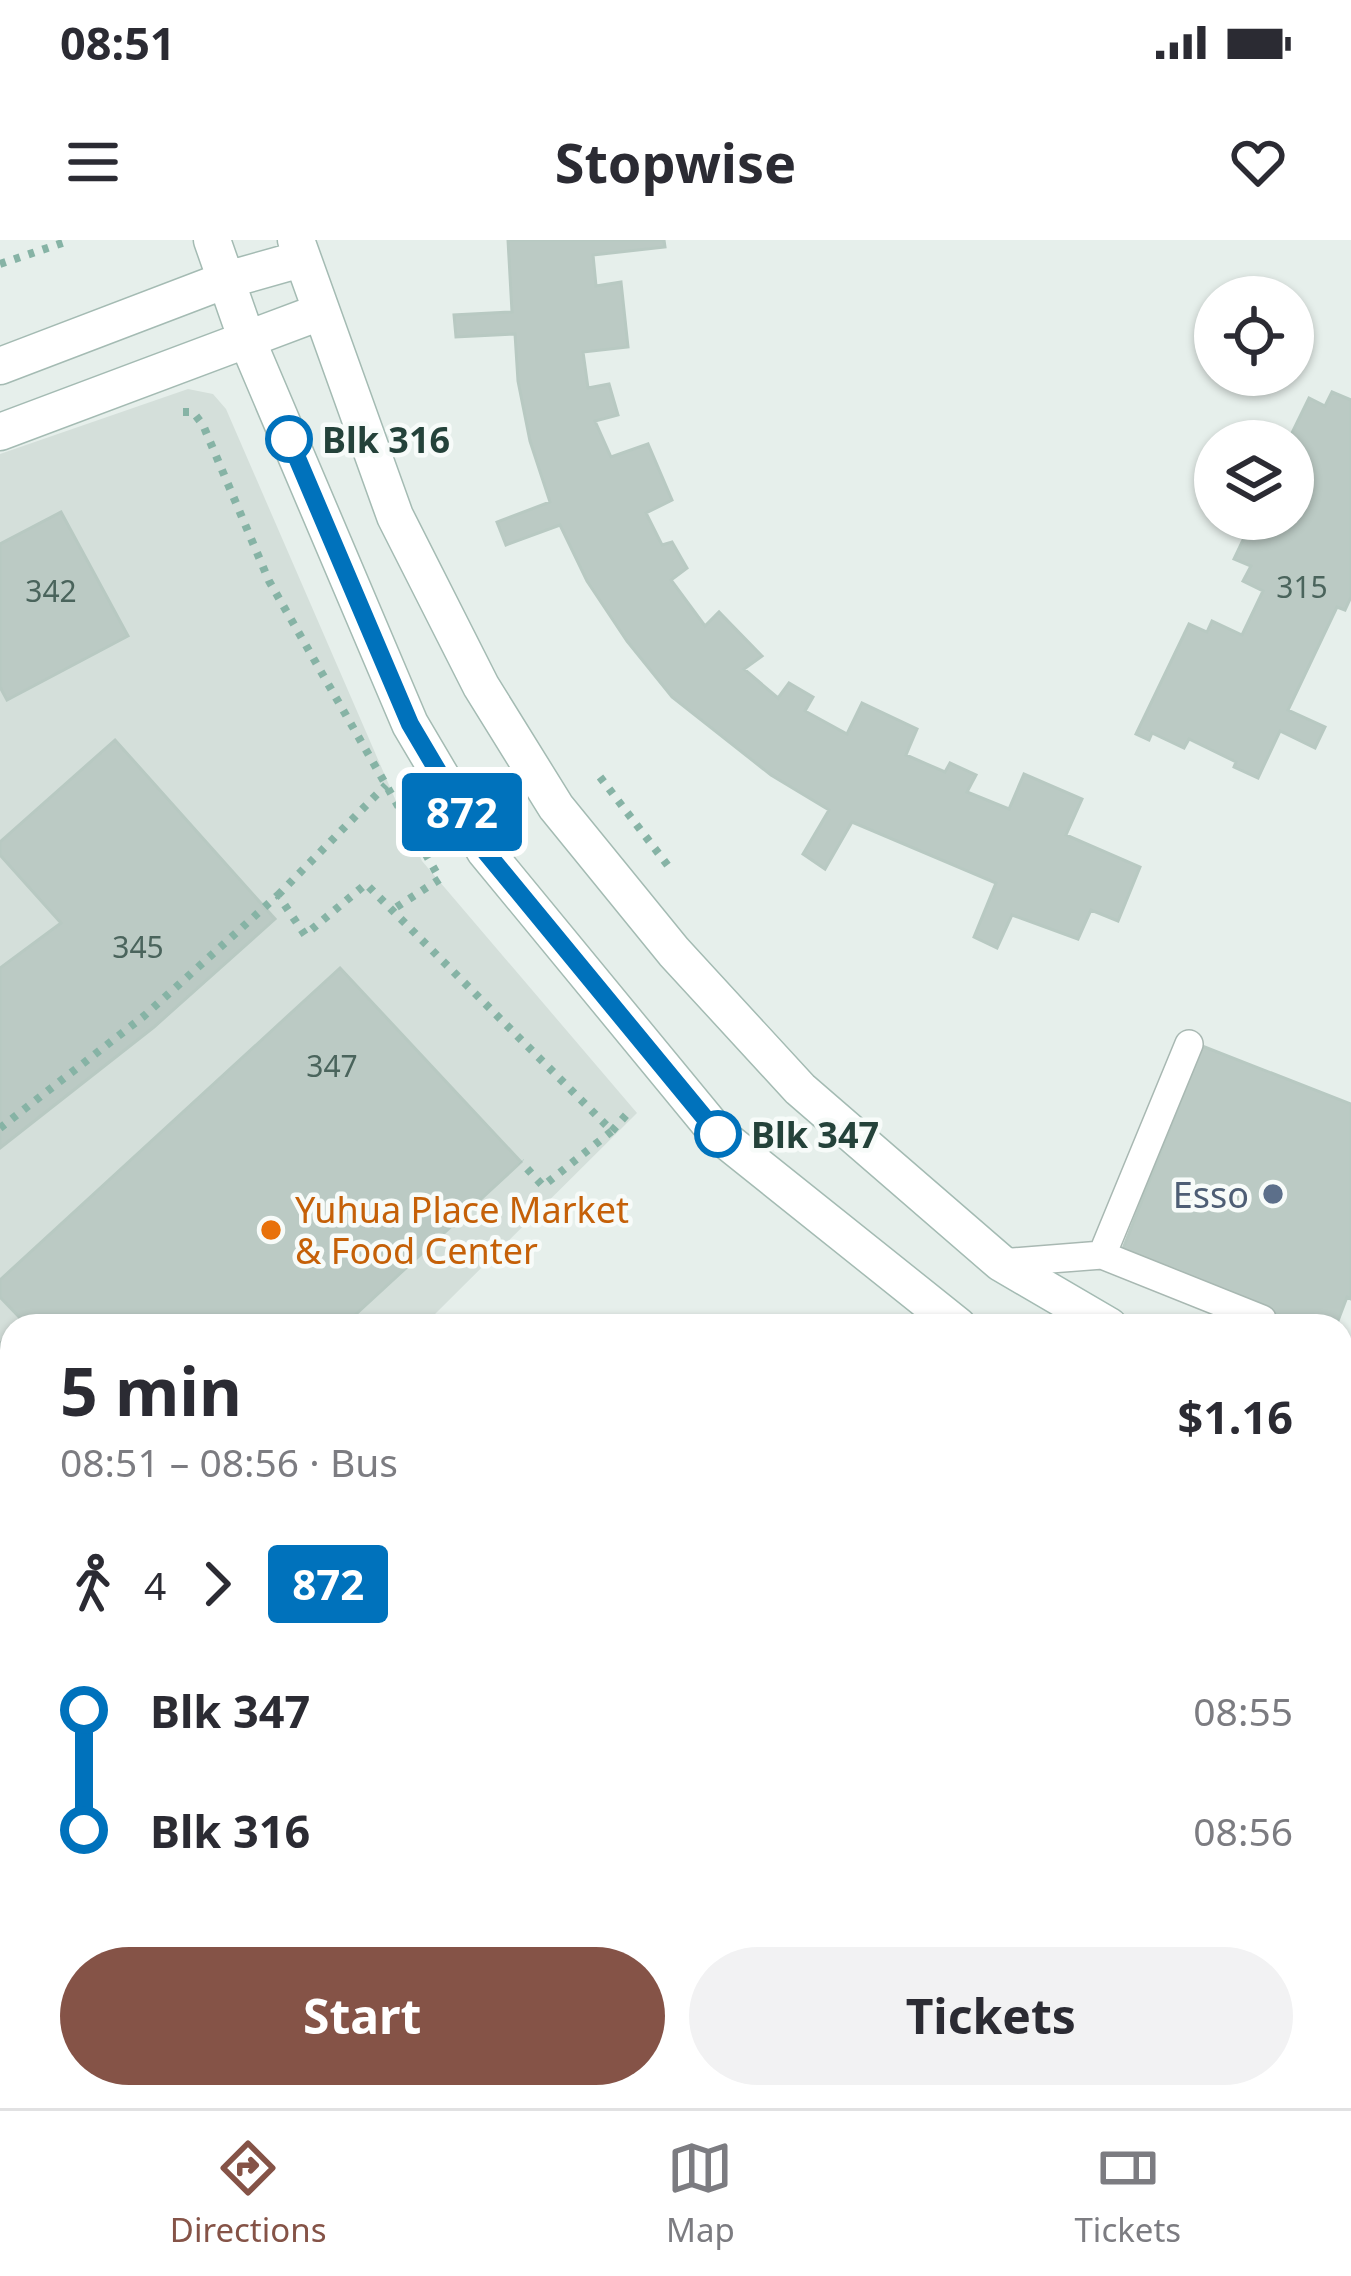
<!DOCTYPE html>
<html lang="en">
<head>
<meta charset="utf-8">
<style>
	body { margin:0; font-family:"Noto Sans",sans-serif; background:#f2f2f3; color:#2b2b33; height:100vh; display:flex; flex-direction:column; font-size:45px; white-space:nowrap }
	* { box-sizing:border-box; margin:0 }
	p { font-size:39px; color:#7c7c81 }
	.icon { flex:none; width:66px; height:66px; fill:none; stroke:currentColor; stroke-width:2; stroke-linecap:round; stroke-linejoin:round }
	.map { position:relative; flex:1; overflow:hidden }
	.details { position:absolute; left:0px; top:1074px; width:1353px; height:795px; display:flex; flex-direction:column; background:#fff; border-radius:36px 36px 0 0; box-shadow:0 3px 9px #0004 }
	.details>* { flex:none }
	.badge { padding:0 24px; border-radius:9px; font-size:42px; line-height:78px }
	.tools { position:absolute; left:1194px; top:36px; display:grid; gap:24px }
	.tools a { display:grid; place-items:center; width:120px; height:120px; border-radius:50%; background:#fff; box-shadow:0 3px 9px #0004; font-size:60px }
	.map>.badge { position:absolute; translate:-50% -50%; box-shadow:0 0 0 6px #fff }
	.legs { display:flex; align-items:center; gap:18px; height:132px; padding:0 60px; font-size:39px }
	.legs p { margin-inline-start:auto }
	.head { display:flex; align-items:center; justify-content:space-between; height:204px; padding:0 60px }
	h1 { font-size:66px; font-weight:700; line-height:90px }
	.primary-button { display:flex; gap:24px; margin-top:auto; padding:24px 60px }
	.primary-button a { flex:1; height:138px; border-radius:72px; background:#855347; color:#fff; font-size:48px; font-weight:700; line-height:138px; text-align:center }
	.primary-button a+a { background:#f2f2f3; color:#2b2b33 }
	ul { padding:0 60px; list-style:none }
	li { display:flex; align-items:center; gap:42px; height:120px; font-size:45px }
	li i { display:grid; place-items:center; width:18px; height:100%; margin:0 15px; background:currentColor }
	li i::after { content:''; width:30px; height:30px; margin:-15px; border:9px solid; border-radius:50%; background:#fff }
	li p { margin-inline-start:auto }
	li:first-child i { background:linear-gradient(#0000 50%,currentColor 0) }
	li:last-child i { background:linear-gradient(currentColor 50%,#0000 0) }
	.status { display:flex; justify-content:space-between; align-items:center; height:84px; padding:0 60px; background:#fff; direction:ltr }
	.status svg { height:33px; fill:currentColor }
	header { display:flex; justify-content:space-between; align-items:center; height:156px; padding:0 60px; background:#fff; font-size:54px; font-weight:700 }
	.tab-bar { display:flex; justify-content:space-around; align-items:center; height:168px; border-top:3px solid #e1e1e2; background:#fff; font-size:33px; color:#7c7c81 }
	.tab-bar a { display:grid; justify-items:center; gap:6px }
	.tab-bar .current { color:#855347 }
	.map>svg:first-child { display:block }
	.built { fill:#d4dfda }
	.building { fill:#bbcac4; stroke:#b8c9c2; stroke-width:3 }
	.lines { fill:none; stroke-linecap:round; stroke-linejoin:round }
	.lane-casing { stroke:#a8b8b2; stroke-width:30 }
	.secondary-casing { stroke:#a4bbb3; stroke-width:39 }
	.path { stroke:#86b3a5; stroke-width:8; stroke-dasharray:6 9; stroke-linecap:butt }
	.lane { stroke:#fff; stroke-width:27 }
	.secondary { stroke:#fff; stroke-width:36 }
	.line-1-casing { stroke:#fff; stroke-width:27 }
	.line-1 { stroke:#0072bc; stroke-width:18 }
	.stop-1-dot { fill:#fff; stroke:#0072bc; stroke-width:6 }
	.service-dot { fill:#5c6f8a; stroke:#f7fbf9; stroke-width:4.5 }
	.food-dot { fill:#e8710a; stroke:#f7fbf9; stroke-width:4.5 }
	.labels { text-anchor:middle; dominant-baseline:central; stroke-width:9; stroke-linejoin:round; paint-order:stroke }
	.number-label { font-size:30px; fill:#4a645c }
	.stop-label { font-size:36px; font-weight:bold; fill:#24423a; stroke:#f7fbf9; text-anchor:start }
	.service-label { font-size:36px; fill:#4e5e75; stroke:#f7fbf9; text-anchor:end }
	.food-label { font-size:36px; fill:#c56008; stroke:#f7fbf9; text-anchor:start }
</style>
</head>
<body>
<div class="status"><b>08:51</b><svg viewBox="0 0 49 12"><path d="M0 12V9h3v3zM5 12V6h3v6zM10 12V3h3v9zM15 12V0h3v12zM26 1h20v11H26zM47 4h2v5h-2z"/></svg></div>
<header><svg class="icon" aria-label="menu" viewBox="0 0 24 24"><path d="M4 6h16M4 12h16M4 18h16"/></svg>Stopwise<svg class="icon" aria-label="heart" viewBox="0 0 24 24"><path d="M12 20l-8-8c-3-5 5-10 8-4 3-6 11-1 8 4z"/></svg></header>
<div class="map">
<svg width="1351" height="1868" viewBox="0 0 1351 1868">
	<rect width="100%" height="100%" fill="#e6efeb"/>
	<path class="built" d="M188 149 213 154 226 169 422 621 637 873 433 1076 434 1086H12V1857H915L916 1868H0V214Z"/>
	<path class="building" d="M508 0H664L665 7 593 15 596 46 621 42 628 107 583 112 588 148 609 144 618 175 595 181 611 217 648 204 672 260 646 273 662 305 672 302 687 328 671 340 705 386 719 372 762 416 744 429 778 458 789 443 813 457 805 471 847 494 862 463 917 489 906 515 945 532 950 523 976 535 967 552 1009 569 1024 534 1082 559 1066 595 1140 627 1118 681 1091 670 1078 699 1012 675 997 708 974 697 996 643 852 582 825 629 803 614 829 570 771 535 672 457 627 401 587 341 560 285 506 305 497 282 550 262 530 201 518 141 515 94 456 97 454 75 512 72Z
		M1332 152 1351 160V357L1345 370 1337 367 1288 470 1325 487 1315 508 1280 491 1258 538 1234 527 1236 522 1189 499 1184 508 1152 493 1149 500 1136 494 1189 384 1207 392 1212 381 1242 395 1263 351 1243 341 1251 326 1234 319 1253 279H1293V241L1297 231 1293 229V201H1288L1309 158 1325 166Z
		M61 272 128 396 7 460 0 447V304Z
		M115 500 275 679 154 787 0 908V728L61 683 0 615V602Z
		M340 728 521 922 343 1086H15L21 1079 0 1057V1040Z
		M1202 806 1351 864V1059L1347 1057 1336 1086H1308L1121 1014Z
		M12 1090V1190L0 1192V1104Z
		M12 1258V1383L0 1385V1259Z
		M1351 1598V1757L1343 1750 1345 1782 1341 1795V1639L1350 1647 1344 1599Z
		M110 1857H259L260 1868H111Z
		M612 1857H811L812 1868H613Z"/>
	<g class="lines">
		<g class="lane-casing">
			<path id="lane" d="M1102 1015 1189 804
				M1001 1023 1102 1015 1262 1079 1263 1086"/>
		</g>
		<g class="secondary-casing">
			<path id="secondary" d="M212 0 247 100 410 484 485 611 718 894 958 1086
				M296 0 395 276 481 446 556 567 674 712 800 849 1001 1023 1109 1086
				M0 126 223 41 301 19
				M0 192 320 72
				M1341 1202 1351 1206
				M1341 1279 1351 1283"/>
		</g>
		<path class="path" d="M0 24 71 0
			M183 172H193L203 185 269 341 440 639 392 670
			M600 537 672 631
			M278 655 386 545
			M0 888 144 776 278 655 305 695 366 644 612 891 543 946 521 922
			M612 891 627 874"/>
		<use href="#lane" class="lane"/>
		<use href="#secondary" class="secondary"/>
	</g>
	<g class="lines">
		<g class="line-1-casing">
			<path id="line-1" d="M289 199 410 484 485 611 718 894"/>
		</g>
		<use href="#line-1" class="line-1"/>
	</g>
	<g class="stop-1-dot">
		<circle cx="289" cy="199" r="21"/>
		<circle cx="718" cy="894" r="21"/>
	</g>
	<circle class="service-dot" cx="1273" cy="954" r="12"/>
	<circle class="food-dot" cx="271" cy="990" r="12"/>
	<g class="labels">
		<g class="number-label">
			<text x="1302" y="346">315</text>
			<text x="51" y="350">342</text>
			<text x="138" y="706">345</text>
			<text x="332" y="825">347</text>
		</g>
		<g class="stop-label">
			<text x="322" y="199">Blk 316</text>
			<text x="751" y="894">Blk 347</text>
		</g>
		<g class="service-label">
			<text x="1249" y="954">Esso</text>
		</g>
		<g class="food-label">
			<text x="295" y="969">Yuhua Place Market<tspan x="295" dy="41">&amp; Food Center</tspan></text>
		</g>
	</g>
</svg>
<div class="tools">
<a><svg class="icon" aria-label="locate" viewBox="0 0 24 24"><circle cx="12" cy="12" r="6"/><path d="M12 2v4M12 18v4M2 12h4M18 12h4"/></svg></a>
<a><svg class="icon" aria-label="layers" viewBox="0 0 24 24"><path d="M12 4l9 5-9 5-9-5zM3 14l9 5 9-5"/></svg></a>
</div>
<b class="badge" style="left:462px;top:572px;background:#0072bc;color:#fff">872</b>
<section class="details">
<div class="head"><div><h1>5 min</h1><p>08:51 – 08:56 · Bus</p></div><b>$1.16</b></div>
<div class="legs"><svg class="icon" aria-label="walk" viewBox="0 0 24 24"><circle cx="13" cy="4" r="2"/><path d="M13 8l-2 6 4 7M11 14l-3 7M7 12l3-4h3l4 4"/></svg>4<svg class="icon" aria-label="forward" viewBox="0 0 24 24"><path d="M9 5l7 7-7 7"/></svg><b class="badge" style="background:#0072bc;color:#fff">872</b></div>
<ul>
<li><i style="color:#0072bc"></i><b>Blk 347</b><p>08:55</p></li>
<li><i style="color:#0072bc"></i><b>Blk 316</b><p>08:56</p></li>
</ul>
<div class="primary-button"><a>Start</a><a>Tickets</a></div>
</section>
</div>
<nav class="tab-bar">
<a class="current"><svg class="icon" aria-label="directions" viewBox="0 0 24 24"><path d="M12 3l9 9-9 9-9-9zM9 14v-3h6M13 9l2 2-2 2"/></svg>Directions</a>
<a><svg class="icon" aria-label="map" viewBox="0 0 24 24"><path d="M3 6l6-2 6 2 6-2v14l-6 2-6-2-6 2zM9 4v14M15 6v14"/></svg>Map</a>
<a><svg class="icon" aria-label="tickets" viewBox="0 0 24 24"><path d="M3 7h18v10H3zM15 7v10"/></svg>Tickets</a>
</nav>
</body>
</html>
